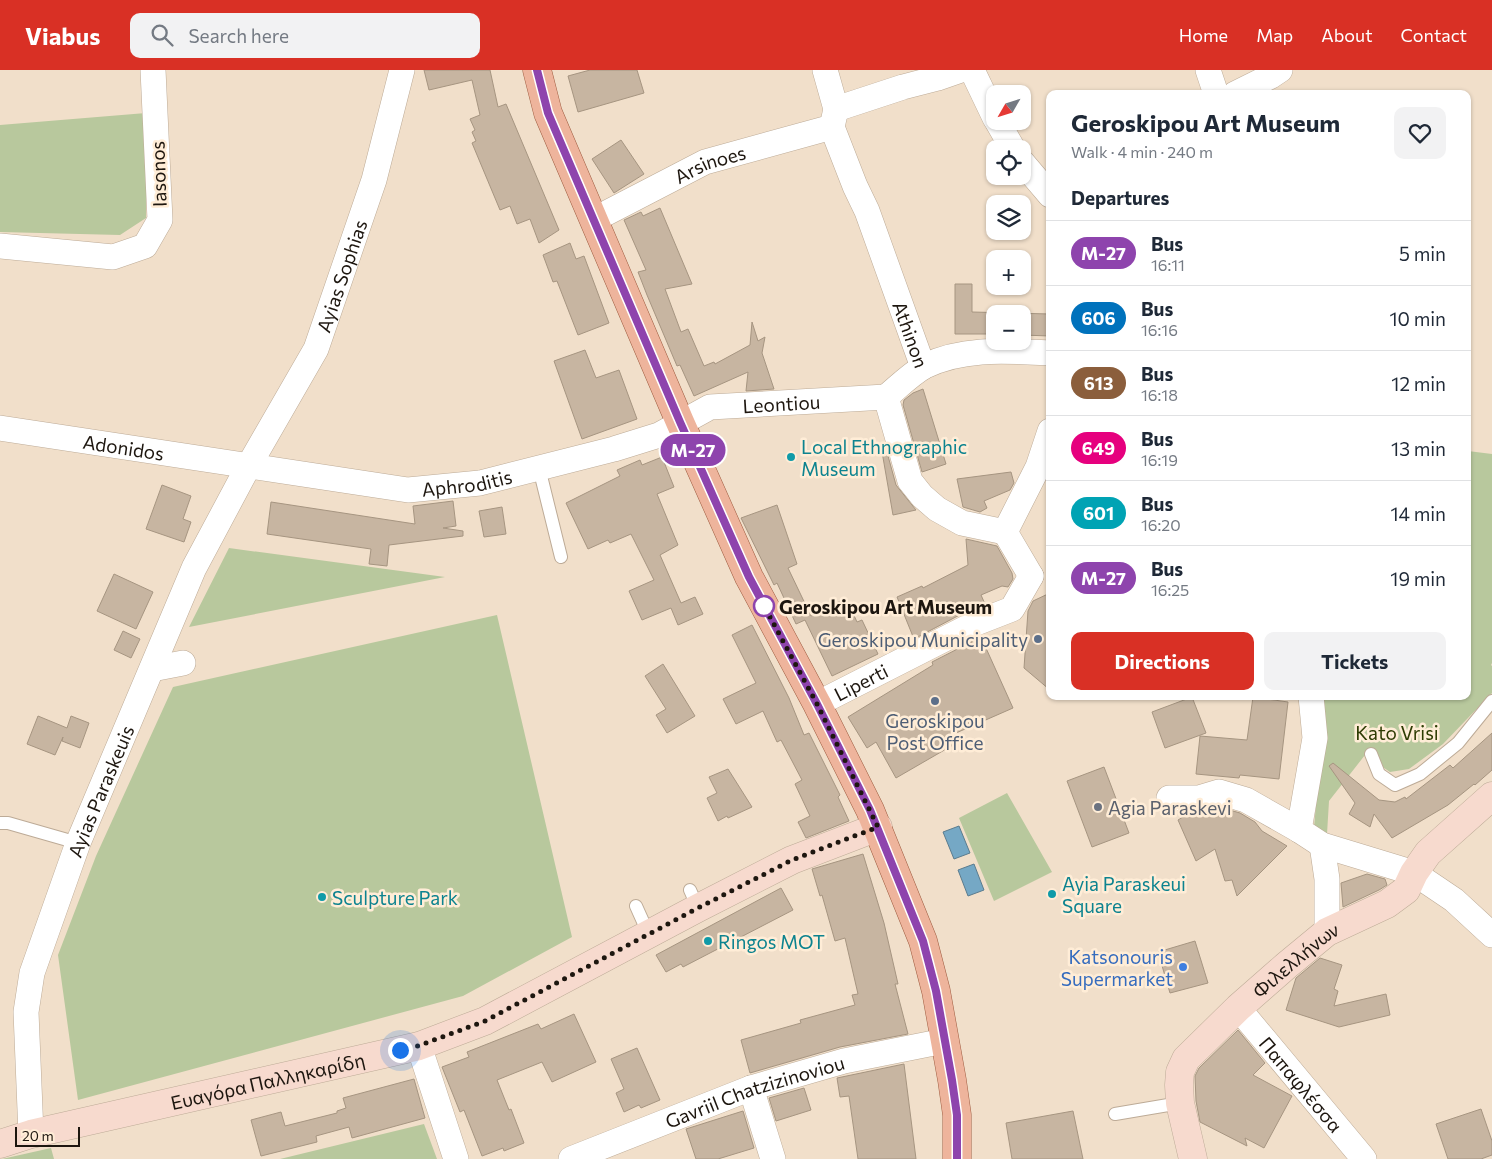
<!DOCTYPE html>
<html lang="en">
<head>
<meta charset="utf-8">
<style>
	body { margin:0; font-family:Commissioner,sans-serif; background:#f2f2f3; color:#1f2937; height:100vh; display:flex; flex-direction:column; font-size:19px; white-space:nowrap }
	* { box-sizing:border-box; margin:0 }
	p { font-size:16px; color:#747a83 }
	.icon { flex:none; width:28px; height:28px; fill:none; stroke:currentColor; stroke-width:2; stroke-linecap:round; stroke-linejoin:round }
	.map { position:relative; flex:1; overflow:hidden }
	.side { position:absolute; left:1046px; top:20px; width:425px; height:610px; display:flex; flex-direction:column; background:#fff; border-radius:10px; box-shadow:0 1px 4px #0004 }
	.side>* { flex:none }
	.badge { padding:0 10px; border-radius:16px; font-size:18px; line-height:32px }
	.needle { width:32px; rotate:231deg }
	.buttons { position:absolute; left:986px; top:15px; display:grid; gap:10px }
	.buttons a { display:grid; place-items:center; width:45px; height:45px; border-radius:10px; background:#fff; box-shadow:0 1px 4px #0004; font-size:25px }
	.scale { position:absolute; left:15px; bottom:12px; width:65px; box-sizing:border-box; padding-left:5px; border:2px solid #1d160f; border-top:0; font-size:14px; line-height:18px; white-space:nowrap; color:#1d160f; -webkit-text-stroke:4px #ffedd7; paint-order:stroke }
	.you { position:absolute; width:25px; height:25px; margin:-12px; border:4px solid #fff; border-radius:50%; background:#1a73e8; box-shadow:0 0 0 8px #1a73e833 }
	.map>.badge { position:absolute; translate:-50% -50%; box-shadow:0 0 0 2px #fff }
	h2 { padding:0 25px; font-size:19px; line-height:45px }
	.round { display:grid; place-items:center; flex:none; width:52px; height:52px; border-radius:10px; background:#f2f2f3 }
	.head { display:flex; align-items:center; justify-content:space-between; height:85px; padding:0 25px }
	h1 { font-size:24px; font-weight:700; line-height:38px }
	.button { display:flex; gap:10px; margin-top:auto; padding:10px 25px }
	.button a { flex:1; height:58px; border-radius:10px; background:#d93025; color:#fff; font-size:20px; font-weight:700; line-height:58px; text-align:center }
	.button a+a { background:#f2f2f3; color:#1f2937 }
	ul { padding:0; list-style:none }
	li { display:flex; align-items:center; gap:15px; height:65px; padding:0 25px; border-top:1px solid #e0e1e3 }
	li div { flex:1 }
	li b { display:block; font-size:19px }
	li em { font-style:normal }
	li .badge { min-width:55px; font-weight:700; text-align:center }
	header { display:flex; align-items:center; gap:30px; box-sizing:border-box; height:70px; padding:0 25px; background:#d93025; color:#fff }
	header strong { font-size:24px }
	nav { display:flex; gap:28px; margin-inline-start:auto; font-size:18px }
	.search { width:350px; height:45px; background:#f2f2f3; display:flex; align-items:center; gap:12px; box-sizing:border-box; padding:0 18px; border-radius:10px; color:#747a83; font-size:19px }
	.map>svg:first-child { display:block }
	.green { fill:#b8c89d }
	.water { fill:#75a8c5; stroke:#5b7c8e }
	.building { fill:#c7b5a1; stroke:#a69581 }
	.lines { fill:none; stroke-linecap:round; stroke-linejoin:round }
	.lane-casing { stroke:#bdab97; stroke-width:14 }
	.street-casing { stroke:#bdab97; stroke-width:26 }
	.secondary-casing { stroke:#bdab97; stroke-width:29 }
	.primary-casing { stroke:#9e5c40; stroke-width:29 }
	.lane { stroke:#fff; stroke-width:12 }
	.street { stroke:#fff; stroke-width:25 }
	.secondary { stroke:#f7dace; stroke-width:28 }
	.primary { stroke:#eeb49c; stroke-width:28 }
	.line-casing { stroke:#fff; stroke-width:11 }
	.line { stroke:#8e44ad; stroke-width:8 }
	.walk { stroke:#1d160f; stroke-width:5; stroke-dasharray:0 9 }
	.culture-dot { fill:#0f9aa8; stroke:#ffedd7; stroke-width:2 }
	.stop-dot { fill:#fff; stroke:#8e44ad; stroke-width:2.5 }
	.service-dot { fill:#5c6f8a; stroke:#ffedd7; stroke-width:2 }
	.worship-dot { fill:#6b7280; stroke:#ffedd7; stroke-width:2 }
	.shop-dot { fill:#3f7fe0; stroke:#ffedd7; stroke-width:2 }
	.labels { text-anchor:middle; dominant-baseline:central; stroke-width:5; stroke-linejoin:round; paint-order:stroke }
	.street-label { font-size:19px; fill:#1d160f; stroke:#ffedd7 }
	.culture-label { font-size:19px; fill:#0d838f; stroke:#ffedd7; text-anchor:start }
	.stop-label { font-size:19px; font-weight:bold; fill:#1d160f; stroke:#ffedd7; text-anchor:start }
	.service-label { font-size:19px; fill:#4e5e75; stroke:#ffedd7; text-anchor:end }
	.park-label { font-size:19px; fill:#2e3c03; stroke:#ffedd7 }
	.worship-label { font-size:19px; fill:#5b616d; stroke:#ffedd7; text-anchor:start }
	.shop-label { font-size:19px; fill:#366cbe; stroke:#ffedd7; text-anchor:end }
</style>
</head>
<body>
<header>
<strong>Viabus</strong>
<div class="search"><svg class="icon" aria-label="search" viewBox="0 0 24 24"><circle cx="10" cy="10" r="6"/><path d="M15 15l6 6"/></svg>Search here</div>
<nav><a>Home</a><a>Map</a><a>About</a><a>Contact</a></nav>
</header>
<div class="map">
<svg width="1492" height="1089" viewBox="0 0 1492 1089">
	<rect width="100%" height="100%" fill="#f1dfca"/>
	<path class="green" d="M146 43V148L120 165 0 162V55Z
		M1468 381 1492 384V593L1491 595 1492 596V623L1443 674 1409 699 1390 702 1365 685 1329 731 1327 764 1314 758 1322 663 1315 626H1468Z
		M229 478 445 507 189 557Z
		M497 545 572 867 463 926 78 1030 58 885 96 786 173 617Z
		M1007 723 1052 802 994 831 959 748Z
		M424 1054 437 1089H280Z
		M51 1078 54 1089H2Z"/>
	<path class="water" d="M959 756 970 783 954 789 943 762Z
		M974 794 984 820 968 826 958 800Z"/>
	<path class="building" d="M424 0H490L498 37 506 34 559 160 539 173 530 149 517 154 510 136 500 140 472 73 476 71 472 62 475 60 470 49 480 45 472 10 429 20Z
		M590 0H637L644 23 578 42 568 6Z
		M621 70 644 104 614 123 592 89Z
		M660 138 692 214 665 219 681 262 688 259 704 296 714 292 715 294 750 275 752 252 758 271 765 267 762 283 774 319 746 321 748 302 694 326 680 295 677 296 647 225 638 202 646 200 624 150 641 142 643 146Z
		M570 173 576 189 584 186 609 253 578 265 557 211 553 212 543 185Z
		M955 214H972V242L1050 244V266L1022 265V244H995V264H955Z
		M585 280 596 308 619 300 637 349 582 369 554 291Z
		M923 319 946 394 922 402 903 335 904 330 913 323Z
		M885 375 896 415 916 440 893 445 881 376Z
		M662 387 674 417 657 424 678 475 660 485 681 533 695 527 703 544 678 555 671 538 642 550 629 521 654 510 631 464 610 473 608 470 588 479 566 433 620 406 617 400 640 390 642 395Z
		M1011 402 1014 413 1010 420 984 431 987 438 980 442 963 437 957 409Z
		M162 415 191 426 183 449 191 452 184 472 146 459Z
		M453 431 456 456 443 458 463 461V466L389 475 387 496 369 494 371 479 267 464 271 432 415 454 413 436Z
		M777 435 797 494 788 498 811 546 846 528 857 552 862 550 878 584 832 606 805 550 796 554 777 513 774 515 741 448Z
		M502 437 506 464 484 467 479 441Z
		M966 469 997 476 1012 503 1013 509 1008 517 1002 516 981 525 985 534 969 540 914 569 897 527 922 516 923 518 968 495Z
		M114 504 153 522 136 559 97 541Z
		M1050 523V620L1024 598 1028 541 1033 531Z
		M752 555 789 628 804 665 809 663 840 725 838 727 849 751 806 768 798 752 810 746 795 714 802 710 781 670 777 672 763 641 736 654 723 629 756 613 732 565Z
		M123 561 140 569 131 588 114 580Z
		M981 567 1013 638 956 663 960 671 896 708 876 672 867 678 848 647 933 595 932 592Z
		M663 594 695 646 667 663 656 645 666 639 645 606Z
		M1192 627 1206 663 1165 678 1152 642Z
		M1253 627 1288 632 1279 709 1240 705 1239 708 1196 704 1200 666 1247 670Z
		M38 646 67 658 71 646 89 653 80 678 62 671 63 667 55 685 27 674Z
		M1492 663V700L1475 715 1474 714 1448 735 1392 768 1374 744 1370 757 1349 744 1355 733 1329 696 1333 693 1379 730 1395 732 1405 727 1406 729 1450 695 1453 698Z
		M1104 697 1129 763 1092 777 1067 711Z
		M728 699 752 737 728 748 727 746 718 751 707 728 717 723 709 707Z
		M1219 737 1240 743 1255 752 1262 761 1287 776 1237 826 1232 810 1225 811 1215 779 1196 791 1178 750 1191 742H1203Z
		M863 784 884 853 898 914H895L908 964 840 977 750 1003 741 970 801 953 800 950 855 935 852 925 858 924 845 868 835 871 822 825 820 826 812 799Z
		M1367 804 1385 809 1387 815 1379 820 1343 837 1341 813Z
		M781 818 793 840 683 897 681 894 666 902 656 885Z
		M1195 871 1208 913 1170 923 1158 882Z
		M1320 888 1342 895 1334 919 1338 921 1334 936 1386 924 1390 945 1339 957 1286 940 1296 908Z
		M574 944 596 992 552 1012 542 992 497 1010 509 1040 511 1039 524 1073 504 1081 503 1078 482 1086 464 1040 460 1042 442 997 469 987 467 982 538 954 541 959Z
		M1238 960 1265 993 1253 1005 1292 1026 1264 1078 1245 1068 1247 1076 1200 1052 1196 1031 1195 1006 1199 998Z
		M637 978 660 1030 641 1038 639 1035 624 1042 616 1023 624 1019 611 989Z
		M904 994 916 1089H858L849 1026 840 1027 837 1008Z
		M414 1009 425 1048 352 1068 349 1057 316 1066 317 1072 261 1086 251 1050 281 1042 285 1056 337 1043V1041L346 1038 343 1028Z
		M804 1018 811 1040 776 1051 769 1028Z
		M1481 1039 1492 1071V1085L1481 1089H1448L1436 1054Z
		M743 1041 754 1078 718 1089H696L686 1059Z
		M1073 1041 1083 1089H1012L1006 1053Z"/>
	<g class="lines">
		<g class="lane-casing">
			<path id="lane" d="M539 398 561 487
				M1371 684 1379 704 1395 715 1420 704 1458 673 1492 631
				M0 753H8L78 773
				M690 820 698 838
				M636 836 649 865
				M1115 1044 1180 1033"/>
		</g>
		<g class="street-casing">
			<g id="street">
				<path id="s1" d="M825 0 836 39 832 57 855 116 867 141 923 297"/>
				<path d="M972 0 995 48"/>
				<path d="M1208 0 1216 24"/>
				<path d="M1235 24 1271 6 1280 0"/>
				<path d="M836 39 903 17 938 8 961 0"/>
				<path d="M997 51 1013 79"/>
				<path d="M1022 92 1050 125"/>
				<path id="s2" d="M595 149 705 92 832 57"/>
				<path d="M0 176 113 187 145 176 160 150 153 0"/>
				<path d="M886 327 910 411 922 426 937 439 962 453 1005 462"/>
				<path d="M886 327C898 317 911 304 925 296 964 277 1008 281 1050 283"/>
				<path id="s3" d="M0 358 408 420 480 413 614 379 659 365 710 337 886 327"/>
				<path d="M1005 462 1038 397 1050 361"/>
				<path d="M1005 462 1031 506"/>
				<path d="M152 599 183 593"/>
				<path id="s4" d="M817 634 976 553 1012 539 1031 506"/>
				<path d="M1169 728H1199L1219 722 1246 730 1299 760 1322 775 1414 803 1454 830 1492 865"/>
				<path d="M1299 760 1315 668 1311 626"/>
				<path d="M1322 775 1327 809V862"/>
				<path id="s5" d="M1238 938 1364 1089"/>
				<path d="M419 976 456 1089"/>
				<path d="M751 1018 773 1089"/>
				<path id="s6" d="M31 1064 26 942 32 903 78 773 194 498 248 397 316 279 374 110 402 0"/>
				<path id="s7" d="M571 1089 751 1018 844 991 944 971"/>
			</g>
		</g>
		<g class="secondary-casing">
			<g id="secondary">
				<path id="s8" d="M0 1074 31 1064 419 976 485 951 698 838 792 790 878 757"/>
				<path id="s9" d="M1193 1089 1180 1033 1179 1015 1180 1002 1186 989 1238 938 1287 895 1327 862 1387 834 1406 820 1414 803 1428 783 1492 726"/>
			</g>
		</g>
		<g class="primary-casing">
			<path id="primary" d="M537 0 548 43 680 352 749 507 817 634 870 740 923 871 936 921 952 1010 957 1045V1089"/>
		</g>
		<use href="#lane" class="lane"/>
		<use href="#street" class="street"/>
		<use href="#secondary" class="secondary"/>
		<use href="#primary" class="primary"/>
	</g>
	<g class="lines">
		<g class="line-casing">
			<path id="line" d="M537 0 548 43 680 352 749 507 817 634 870 740 923 871 936 921 952 1010 957 1045V1089"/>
		</g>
		<use href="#line" class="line"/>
		<path class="walk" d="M400 980 418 976 485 951 698 838 792 790 878 757 817 634 763 534 764 536"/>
	</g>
	<g class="culture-dot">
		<circle cx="791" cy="387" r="5"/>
		<circle cx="1052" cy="824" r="5"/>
		<circle cx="322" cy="827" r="5"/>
		<circle cx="708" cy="871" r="5"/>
	</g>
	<circle class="stop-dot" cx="764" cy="536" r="10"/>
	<g class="service-dot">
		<circle cx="1038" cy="569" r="5"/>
		<circle cx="935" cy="631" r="5"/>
	</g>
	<circle class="worship-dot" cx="1098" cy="737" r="5"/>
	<circle class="shop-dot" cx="1183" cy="897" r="5"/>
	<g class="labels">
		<g class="street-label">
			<text stroke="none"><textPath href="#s2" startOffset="128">Arsinoes</textPath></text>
			<text transform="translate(158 104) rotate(-92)">Iasonos</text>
			<text stroke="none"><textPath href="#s6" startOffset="926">Ayias Sophias</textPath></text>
			<text stroke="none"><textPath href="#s1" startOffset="281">Athinon</textPath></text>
			<text stroke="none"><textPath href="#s3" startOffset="800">Leontiou</textPath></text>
			<text stroke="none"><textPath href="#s3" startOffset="125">Adonidos</textPath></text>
			<text stroke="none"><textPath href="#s3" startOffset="472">Aphroditis</textPath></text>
			<text stroke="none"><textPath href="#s4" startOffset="49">Liperti</textPath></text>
			<text stroke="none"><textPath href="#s6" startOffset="356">Ayias Paraskeuis</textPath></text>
			<text stroke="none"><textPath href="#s9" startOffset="251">Φιλελλήνων</textPath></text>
			<text stroke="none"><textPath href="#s8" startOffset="275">Ευαγόρα Παλληκαρίδη</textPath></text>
			<text stroke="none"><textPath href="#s5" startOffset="99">Παπαφλέσσα</textPath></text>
			<text stroke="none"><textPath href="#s7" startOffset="196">Gavriil Chatzizinoviou</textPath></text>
		</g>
		<g class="culture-label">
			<text x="801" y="376">Local Ethnographic<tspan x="801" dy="22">Museum</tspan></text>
			<text x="1062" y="813">Ayia Paraskeui<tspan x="1062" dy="22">Square</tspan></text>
			<text x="332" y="827">Sculpture Park</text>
			<text x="718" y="871">Ringos MOT</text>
		</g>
		<g class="stop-label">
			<text x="779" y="536">Geroskipou Art Museum</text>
		</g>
		<g class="service-label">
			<text x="1028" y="569">Geroskipou Municipality</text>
			<text x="935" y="650" text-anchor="middle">Geroskipou<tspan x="935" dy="22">Post Office</tspan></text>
		</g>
		<g class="park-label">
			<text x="1397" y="662">Kato Vrisi</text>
		</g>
		<g class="worship-label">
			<text x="1108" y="737">Agia Paraskevi</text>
		</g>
		<g class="shop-label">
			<text x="1173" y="886">Katsonouris<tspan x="1173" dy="22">Supermarket</tspan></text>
		</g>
	</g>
</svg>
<div class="buttons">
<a><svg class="needle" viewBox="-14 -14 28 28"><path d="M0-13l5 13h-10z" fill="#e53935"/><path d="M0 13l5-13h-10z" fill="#747a83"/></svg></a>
<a><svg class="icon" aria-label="locate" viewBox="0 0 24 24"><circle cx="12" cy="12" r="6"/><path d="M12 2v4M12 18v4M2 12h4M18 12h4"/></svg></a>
<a><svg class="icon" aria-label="layers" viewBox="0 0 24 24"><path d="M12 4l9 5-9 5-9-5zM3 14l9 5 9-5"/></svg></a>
<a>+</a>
<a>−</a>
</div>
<div class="scale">20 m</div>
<div class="you" style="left:400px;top:980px"></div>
<b class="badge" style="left:693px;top:380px;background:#8e44ad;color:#fff">M-27</b>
<section class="side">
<div class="head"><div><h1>Geroskipou Art Museum</h1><p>Walk · 4 min · 240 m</p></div><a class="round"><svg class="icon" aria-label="heart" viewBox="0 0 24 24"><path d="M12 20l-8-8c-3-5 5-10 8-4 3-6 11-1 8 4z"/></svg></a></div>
<h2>Departures</h2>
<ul>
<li><span class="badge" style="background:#8e44ad;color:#fff">M-27</span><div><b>Bus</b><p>16:11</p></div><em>5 min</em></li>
<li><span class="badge" style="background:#0072bc;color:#fff">606</span><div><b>Bus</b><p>16:16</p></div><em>10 min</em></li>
<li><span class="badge" style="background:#8b5e3c;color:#fff">613</span><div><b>Bus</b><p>16:18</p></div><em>12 min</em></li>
<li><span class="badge" style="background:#e6007e;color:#fff">649</span><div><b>Bus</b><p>16:19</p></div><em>13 min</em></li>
<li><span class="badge" style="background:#00a3b4;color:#fff">601</span><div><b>Bus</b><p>16:20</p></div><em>14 min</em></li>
<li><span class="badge" style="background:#8e44ad;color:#fff">M-27</span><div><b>Bus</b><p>16:25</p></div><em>19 min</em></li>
</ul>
<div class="button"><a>Directions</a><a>Tickets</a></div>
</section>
</div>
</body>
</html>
